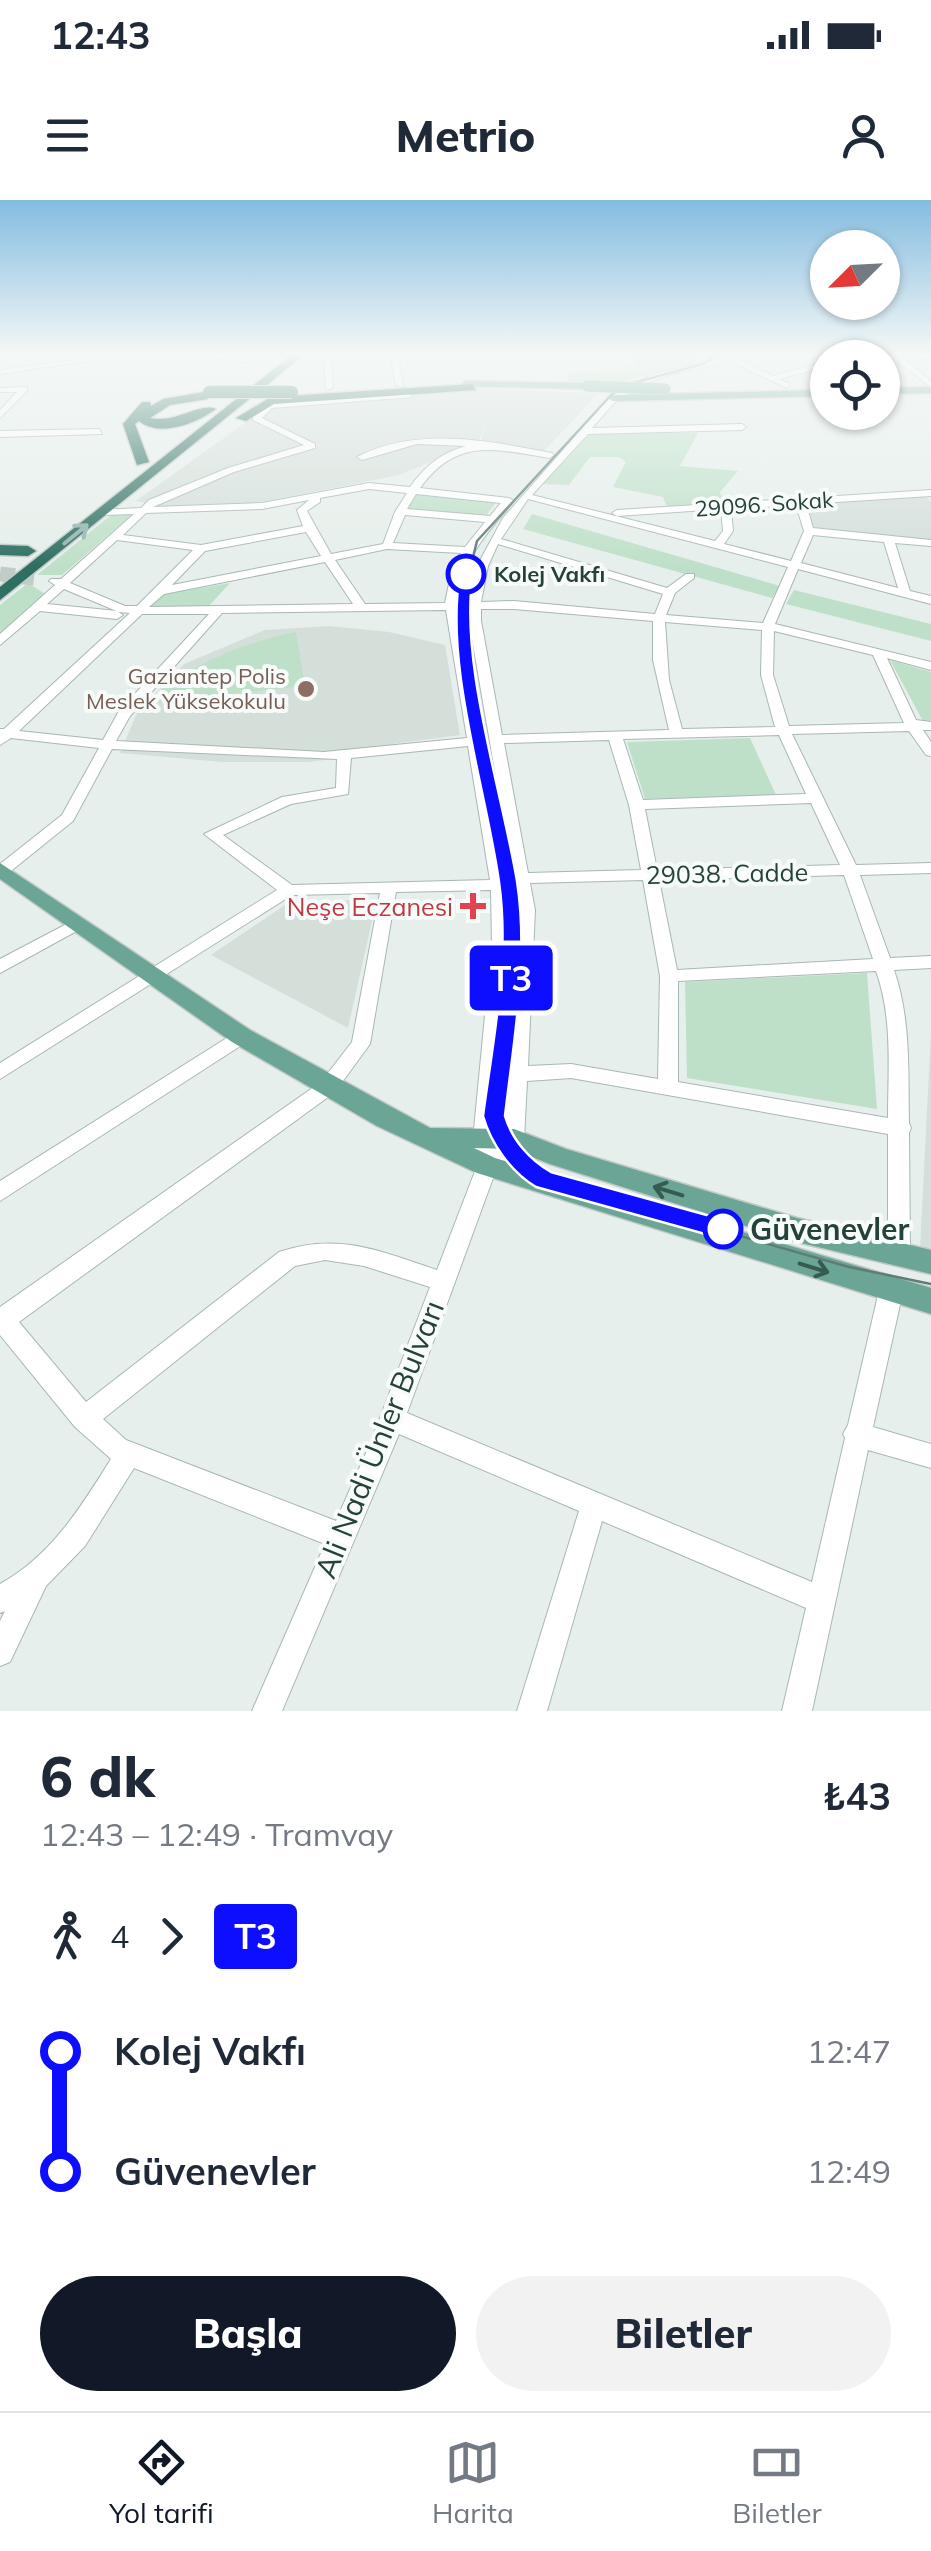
<!DOCTYPE html>
<html lang="tr">
<head>
<meta charset="utf-8">
<style>
	body { margin:0; font-family:Mulish,sans-serif; background:#f2f2f3; color:#1f2937; height:100vh; display:flex; flex-direction:column; font-size:38px; white-space:nowrap }
	* { box-sizing:border-box; margin:0 }
	p { font-size:32px; color:#747a83 }
	.icon { flex:none; width:55px; height:55px; fill:none; stroke:currentColor; stroke-width:2; stroke-linecap:round; stroke-linejoin:round }
	.map { position:relative; height:1511px; overflow:hidden }
	.panel { display:flex; flex-direction:column; background:#fff; flex:1 }
	.panel>* { flex:none }
	.badge { padding:0 20px; border-radius:8px; font-size:35px; line-height:65px }
	.needle { width:65px; rotate:246deg }
	.buttons { position:absolute; left:810px; top:30px; display:grid; gap:20px }
	.buttons a { display:grid; place-items:center; width:90px; height:90px; border-radius:50%; background:#fff; box-shadow:0 2px 8px #0004; font-size:50px }
	.map>.badge { position:absolute; translate:-50% -50%; box-shadow:0 0 0 5px #fff }
	.legs { display:flex; align-items:center; gap:15px; height:110px; padding:0 40px; font-size:32px }
	.legs p { margin-inline-start:auto }
	.overview { display:flex; align-items:center; justify-content:space-between; height:170px; padding:0 40px }
	h1 { font-size:55px; font-weight:800; line-height:75px }
	.primary-button { display:flex; gap:20px; margin-top:auto; padding:20px 40px }
	.primary-button a { flex:1; height:115px; border-radius:60px; background:#111827; color:#fff; font-size:40px; font-weight:800; line-height:115px; text-align:center }
	.primary-button a+a { background:#f2f2f3; color:#1f2937 }
	ul { padding:0 40px; list-style:none }
	li { display:flex; align-items:center; gap:35px; height:120px; font-size:38px }
	li i { display:grid; place-items:center; width:15px; height:100%; margin:0 12px; background:currentColor }
	li i::after { content:''; width:25px; height:25px; margin:-12px; border:8px solid; border-radius:50%; background:#fff }
	li p { margin-inline-start:auto }
	li:first-child i { background:linear-gradient(#0000 50%,currentColor 0) }
	li:last-child i { background:linear-gradient(currentColor 50%,#0000 0) }
	.status { display:flex; justify-content:space-between; align-items:center; height:70px; padding:0 50px; background:#fff; direction:ltr }
	.status svg { height:28px; fill:currentColor }
	header { display:flex; justify-content:space-between; align-items:center; height:130px; padding:0 40px; background:#fff; font-size:45px; font-weight:800 }
	.tab-bar { display:flex; justify-content:space-around; align-items:center; height:140px; border-top:2px solid #e0e1e3; background:#fff; font-size:28px; color:#747a83 }
	.tab-bar a { display:grid; justify-items:center; gap:5px }
	.tab-bar .active { color:#111827 }
	.map>svg:first-child { display:block }
	.built { fill:#d4dfda }
	.green { fill:#bfe0c8 }
	.lines { fill:none; stroke-linecap:round; stroke-linejoin:round }
	.highway-tunnel { stroke:#bfccc8; stroke-width:15; stroke-dasharray:15 8; stroke-linecap:butt }
	.minor-casing { stroke:#a8b8b2; stroke-width:2 }
	.major-casing { stroke:#c2cac8; stroke-width:3 }
	.highway-casing { stroke:#c2cac8; stroke-width:3 }
	.minor { fill:#fff; fill-rule:evenodd }
	.major { fill:#6aa596; fill-rule:evenodd }
	.highway { fill:#2f6f62; fill-rule:evenodd }
	.tram { stroke:#5f7d75; stroke-width:2.5 }
	.major-bridge-casing { stroke:#c2cac8; stroke-width:12; stroke-linecap:butt }
	.highway-bridge-casing { stroke:#c2cac8; stroke-width:14; stroke-linecap:butt }
	.major-bridge { stroke:#6aa596; stroke-width:11 }
	.highway-bridge { stroke:#2f6f62; stroke-width:12 }
	.oneway { stroke:#93b5ae }
	.oneway2 { stroke:#365b51 }
	.line-1 { fill:#0d0dff; stroke:#fff; stroke-width:2.5 }
	.stop-1-dot { fill:#fff; stroke:#0d0dff; stroke-width:5 }
	.education-dot { fill:#8d6e63; stroke:#f7fbf9; stroke-width:4 }
	.health-dot { fill:#e0444e; stroke:#f7fbf9; stroke-width:4 }
	.labels { text-anchor:middle; dominant-baseline:central; stroke-width:8; stroke-linejoin:round; paint-order:stroke }
	.far-street-label { font-size:22px; fill:#24423a; stroke:#f7fbf9 }
	.far-stop-label { font-size:22px; font-weight:bold; fill:#24423a; stroke:#f7fbf9; text-anchor:start }
	.far-education-label { font-size:22px; fill:#785e54; stroke:#f7fbf9; text-anchor:end }
	.street-label { font-size:25px; fill:#24423a; stroke:#f7fbf9 }
	.health-label { font-size:25px; fill:#be3a42; stroke:#f7fbf9; text-anchor:end }
	.near-stop-label { font-size:30px; font-weight:bold; fill:#24423a; stroke:#f7fbf9; text-anchor:start }
	.near-street-label { font-size:30px; fill:#24423a; stroke:#f7fbf9 }
</style>
</head>
<body>
<div class="status"><b>12:43</b><svg viewBox="0 0 49 12"><path d="M0 12V9h3v3zM5 12V6h3v6zM10 12V3h3v9zM15 12V0h3v12zM26 1h20v11H26zM47 4h2v5h-2z"/></svg></div>
<header><svg class="icon" aria-label="menu" viewBox="0 0 24 24"><path d="M4 6h16M4 12h16M4 18h16"/></svg>Metrio<svg class="icon" aria-label="person" viewBox="0 0 24 24"><circle cx="12" cy="8" r="4"/><path d="M4 21q1-7 8-7t8 7"/></svg></header>
<div class="map">
<svg width="931" height="1511" viewBox="0 0 931 1511">
	<rect width="100%" height="100%" fill="#e6efeb"/>
	<path class="built" d="M474 189 599 193 543 252 481 242 486 220 479 242 399 275 245 305 163 306 136 301 274 202Z
		M926 297 931 302V341L814 329 806 304Z
		M329 426 389 432 445 445 460 535 392 544 383 553 308 562H222L120 553 137 513 184 464 265 430Z
		M377 699 348 828 211 755 288 703Z
		M931 832V1051L920 1049Z"/>
	<path class="green" d="M630 154 698 157V162L608 185 567 184 568 173 638 166Z
		M591 233H698L680 266 738 271 720 292 723 301 667 307 663 297 613 287 626 262 619 257H590L569 285 543 284Z
		M411 293 497 301 485 317 406 311Z
		M133 314 62 375H37L111 315Z
		M532 314 780 386 772 398 523 329Z
		M28 383 45 394 0 434V405Z
		M230 383 208 407 149 406 160 395Z
		M794 390 931 424V441L786 404Z
		M296 432 305 486 149 503C174 469 254 439 296 432Z
		M890 460 931 472V523H924Z
		M750 538 776 595 645 599 627 542Z
		M867 773 877 909 687 878 685 782Z"/>
	<g class="lines">
		<path class="highway-tunnel" d="M0 374 34 378"/>
		<g class="minor-casing">
			<path id="minor" d="M117 154H225L251 161 247 163C165 146 81 162 0 174V170Z
				M357 154H382L331 162 333 188 326 190 324 158Z
				M390 154H398L403 187 396 185Z
				M740 154H754L738 159 773 176 828 161V166L779 179 790 184 787 188 729 161 672 174 642 185 616 201 592 228 742 224 746 227 742 230 588 234 532 295 715 341 723 331 721 309 617 316 612 313 617 310 931 290V296L806 304 813 328 931 340V346L895 343 910 391 931 396V404L798 369 775 424 931 462V470L887 458 916 520 931 522V530H923L931 542V556L926 555 909 531 792 534 856 665 931 663V673L860 675 890 758 931 756V768L894 770C911 819 908 872 909 923L911 928 909 933 910 1055 907 1062 899 1064 891 1062 888 1055V934L571 878 527 881 524 939 496 970 407 1213 812 1382 845 1238 843 1234 848 1225 879 1091 883 1084 891 1081 899 1084 903 1091 873 1227 931 1244V1268L868 1250 812 1511H782L806 1408 602 1321 547 1511H517L579 1311 399 1234 282 1511H252L325 1344 134 1268 85 1346 46 1386 10 1462 0 1466V1421L5 1411 0 1413V1384C51 1356 81 1307 111 1259L75 1227 0 1135V1107L321 882 352 842 380 693 292 695 0 879V863L277 690 204 634 282 597 336 588 337 559 112 549 73 621 6 675 0 677V664L62 615 99 548 11 538 0 545V529H4L130 413 119 412 64 389 47 404 117 411 123 415 117 419 40 411 0 445V434L55 385 49 381 51 379H61L134 314 103 315 99 314V310L141 308 149 300 228 268 304 245 253 220V216L270 203 409 194 413 197 272 208 262 218 315 244V248L234 272 153 307 262 303 369 283 410 287C424 267 442 252 466 246L417 244 362 260 357 257C416 226 490 241 552 253L554 255 549 258C494 249 457 237 420 288L509 298 514 301C487 333 462 359 457 402H470L477 366 503 318 610 197 651 175ZM369 289 407 293 395 312 383 344 331 354 307 311 320 302V298ZM416 294 501 303 490 316 407 309ZM528 299 788 367 763 423 666 415 675 393 694 378V374H686L667 388 501 339ZM309 300 297 310 303 326 201 345 123 335 146 313 262 309ZM796 305 804 331 791 361 724 344 733 331 731 309ZM405 315 485 322 465 347 393 343ZM306 332 321 356 172 385 205 351ZM813 335 884 342 898 388 801 363ZM117 340 193 350 137 406H125L70 383ZM498 344 663 394 655 414 514 401 481 402 488 366ZM387 349 461 353 451 374 445 403 365 404 335 360ZM325 362 353 404 149 407 164 394ZM458 409H469V421L519 710 504 936 494 946 510 743 507 685ZM481 409H514L653 421V460L669 530 502 535 481 421ZM446 410 467 538 324 552 116 541 130 516 222 413ZM142 414H209L119 511 103 540 19 531ZM665 422 762 430 761 475 775 527 682 529 669 480ZM774 431 873 455 904 523 789 526 773 475ZM779 535 806 594 643 600 623 539ZM609 540 629 605 641 670 528 673 504 543ZM468 546 490 680 292 685 223 635 291 604 348 594 351 558ZM811 603 840 665 657 670 645 609ZM844 675 873 759 677 770 659 680ZM643 680 660 776 658 879 571 864 528 866 535 710 530 683ZM491 690 492 743 473 940 477 966 437 1070C380 1051 338 1032 279 1052L86 1202 19 1122 335 892 370 844 396 692ZM876 771C893 818 888 869 888 918L678 882V781ZM325 1060 364 1066 430 1087 370 1244 336 1321 126 1240 103 1219 295 1066Z
				M854 154H866L846 158Z
				M881 154H931V158L905 160 931 181V187L895 160Z
				M27 187V191L0 218V210L17 192H0V188Z
				M99 229 102 234 0 237V231Z
				M78 718 86 723 84 727 0 773V759Z
				M241 829 248 831 250 836 248 841 0 1001V981Z"/>
		</g>
		<g class="major-casing">
			<path id="major" d="M465 181 587 183 592 186 587 189 461 186Z
				M931 187V193L882 194V188Z
				M828 190V196L613 201 608 198 613 195Z
				M0 663 250 830 430 928 514 929 566 949 797 1018 931 1050V1074L797 1042 550 964 512 949 474 948 495 958 931 1088V1114L477 973 377 926 232 842 0 679Z"/>
		</g>
		<g class="highway-casing">
			<path id="highway" d="M293 154H305L0 400V387Z
				M472 184 476 190 274 204 246 221 236 218 271 197Z
				M204 192 208 199 170 205 150 218C176 224 200 202 216 209 197 223 160 238 139 221L135 224 149 262 137 265 123 224 142 202H150L151 206 163 199Z
				M0 345 28 346 36 351 28 356 0 355Z"/>
		</g>
		<use href="#minor" class="minor"/>
		<use href="#major" class="major"/>
		<use href="#highway" class="highway"/>
		<path class="tram" d="M709 154 712 159 703 164 633 183 612 194 477 341 461 405 509 685 513 760 494 916 515 955 544 980 849 1067 931 1084"/>
		<g class="major-bridge-casing">
			<path id="major-bridge" d="M587 186 665 189"/>
		</g>
		<g class="highway-bridge-casing">
			<path id="highway-bridge" d="M209 192H292"/>
		</g>
		<use href="#major-bridge" class="major-bridge"/>
		<use href="#highway-bridge" class="highway-bridge"/>
	</g>
	<defs><path id="oneway-shaft" d="M-6 0H5M1.5-3L5.5 0L1.5 3" fill="none" stroke-width="1.6" stroke-linecap="round" stroke-linejoin="round" transform="scale(2.5)"/></defs>
	<use class="oneway" href="#oneway-shaft" transform="translate(76 334) rotate(-39)"/>
	<g class="oneway2">
		<use href="#oneway-shaft" transform="translate(668 991) rotate(-163)"/>
		<use href="#oneway-shaft" transform="translate(814 1068) rotate(17)"/>
	</g>
	<linearGradient id="sky" x2="0" y2="1"><stop stop-color="#84bce0"/><stop offset="0.42" stop-color="#f4f8f6"/><stop offset="1" stop-color="#f4f8f6" stop-opacity="0"/></linearGradient>
	<rect width="931" height="366" fill="url(#sky)"/>
	<path class="line-1" d="M466 370 473 374C459 461 502 591 517 681 529 759 514 838 505 916 512 940 530 960 551 972L732 1022 735 1029 732 1036 723 1039 536 987C511 972 491 944 483 916 493 839 510 760 499 682 486 589 444 464 460 374Z"/>
	<g class="stop-1-dot">
		<circle cx="466" cy="374" r="18"/>
		<circle cx="723" cy="1029" r="18"/>
	</g>
	<circle class="education-dot" cx="306" cy="489" r="10"/>
	<path class="health-dot" d="M468 691h10v10h10v10h-10v10h-10v-10h-10v-10h10z"/>
	<g class="labels">
		<g class="far-street-label">
			<text transform="translate(764 304) rotate(-4)">29096. Sokak</text>
		</g>
		<g class="far-stop-label">
			<text x="494" y="374">Kolej Vakfı</text>
		</g>
		<g class="far-education-label">
			<text x="286" y="476">Gaziantep Polis<tspan x="286" dy="25">Meslek Yüksekokulu</tspan></text>
		</g>
		<g class="street-label">
			<text transform="translate(727 673) rotate(-1)">29038. Cadde</text>
		</g>
		<g class="health-label">
			<text x="453" y="706">Neşe Eczanesi</text>
		</g>
		<g class="near-stop-label">
			<text x="750" y="1029">Güvenevler</text>
		</g>
		<g class="near-street-label">
			<text transform="translate(379 1239) rotate(-68)">Ali Nadi Ünler Bulvarı</text>
		</g>
	</g>
</svg>
<div class="buttons">
<a><svg class="needle" viewBox="-14 -14 28 28"><path d="M0-13l5 13h-10z" fill="#e53935"/><path d="M0 13l5-13h-10z" fill="#747a83"/></svg></a>
<a><svg class="icon" aria-label="locate" viewBox="0 0 24 24"><circle cx="12" cy="12" r="6"/><path d="M12 2v4M12 18v4M2 12h4M18 12h4"/></svg></a>
</div>
<b class="badge" style="left:511px;top:778px;background:#0d0dff;color:#fff">T3</b>
</div>
<section class="panel">
<div class="overview"><div><h1>6 dk</h1><p>12:43 – 12:49 · Tramvay</p></div><b>₺43</b></div>
<div class="legs"><svg class="icon" aria-label="walk" viewBox="0 0 24 24"><circle cx="13" cy="4" r="2"/><path d="M13 8l-2 6 4 7M11 14l-3 7M7 12l3-4h3l4 4"/></svg>4<svg class="icon" aria-label="forward" viewBox="0 0 24 24"><path d="M9 5l7 7-7 7"/></svg><b class="badge" style="background:#0d0dff;color:#fff">T3</b></div>
<ul>
<li><i style="color:#0d0dff"></i><b>Kolej Vakfı</b><p>12:47</p></li>
<li><i style="color:#0d0dff"></i><b>Güvenevler</b><p>12:49</p></li>
</ul>
<div class="primary-button"><a>Başla</a><a>Biletler</a></div>
</section>
<nav class="tab-bar">
<a class="active"><svg class="icon" aria-label="directions" viewBox="0 0 24 24"><path d="M12 3l9 9-9 9-9-9zM9 14v-3h6M13 9l2 2-2 2"/></svg>Yol tarifi</a>
<a><svg class="icon" aria-label="map" viewBox="0 0 24 24"><path d="M3 6l6-2 6 2 6-2v14l-6 2-6-2-6 2zM9 4v14M15 6v14"/></svg>Harita</a>
<a><svg class="icon" aria-label="tickets" viewBox="0 0 24 24"><path d="M3 7h18v10H3zM15 7v10"/></svg>Biletler</a>
</nav>
</body>
</html>
